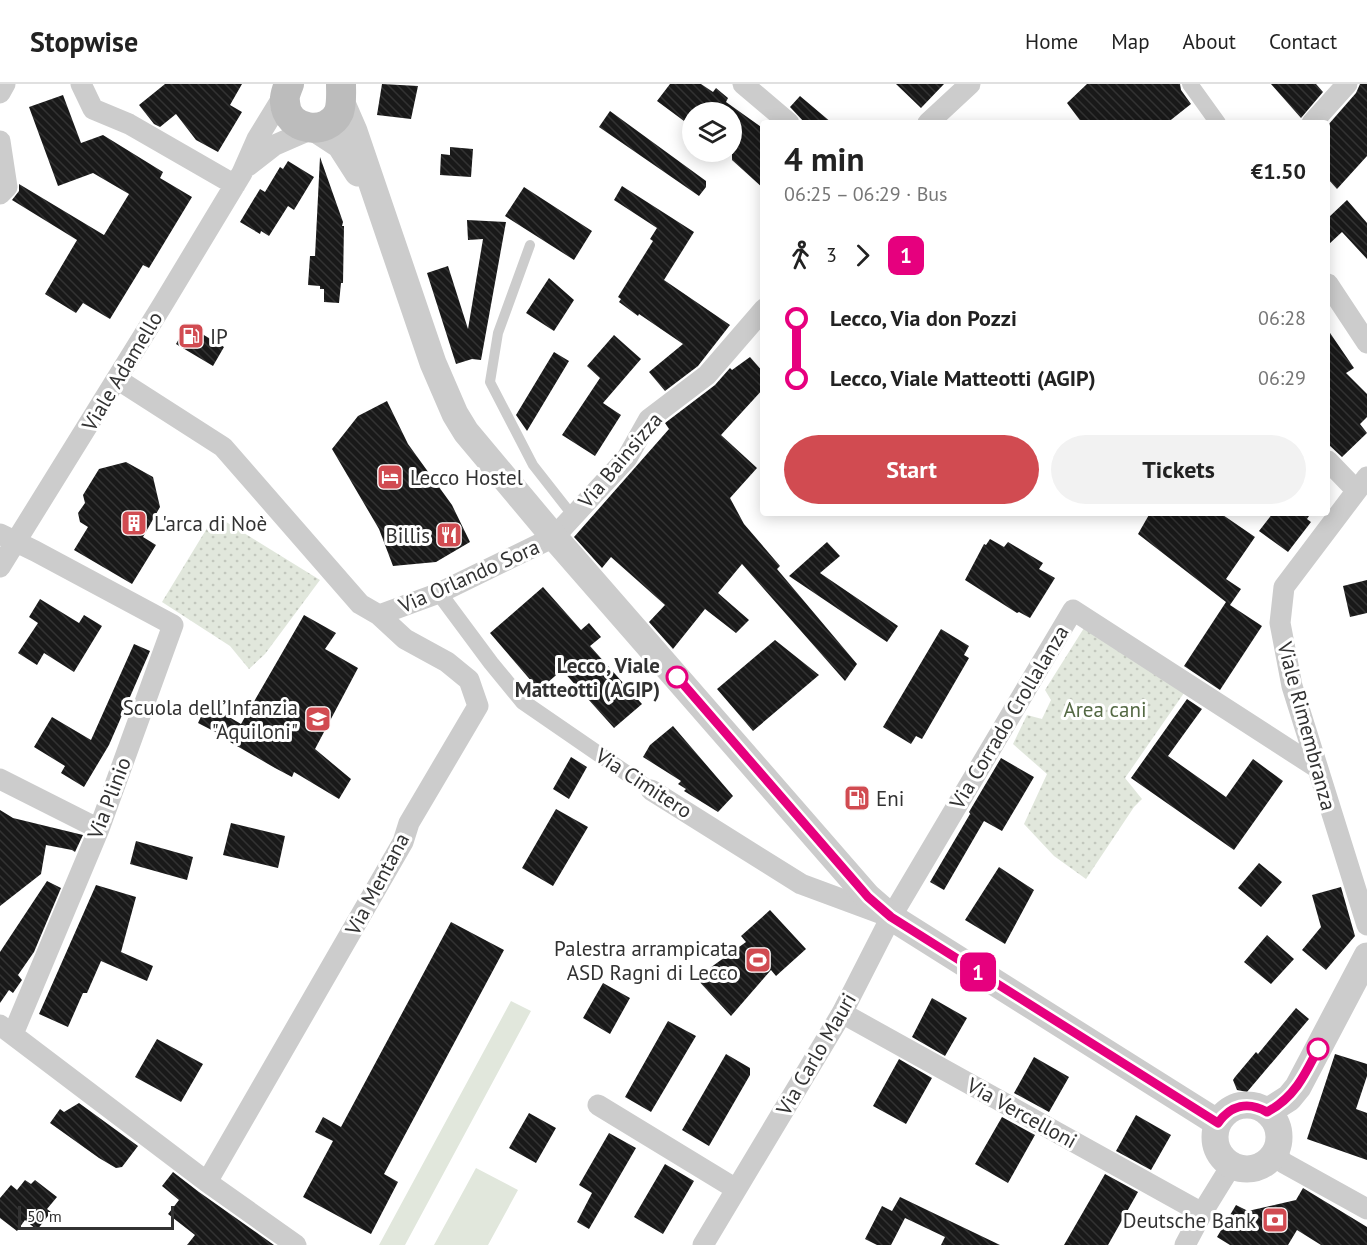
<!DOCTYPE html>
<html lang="en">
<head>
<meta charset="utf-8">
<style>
	body { margin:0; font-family:"PT Sans",sans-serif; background:#f2f2f2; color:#222; height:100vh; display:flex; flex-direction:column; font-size:22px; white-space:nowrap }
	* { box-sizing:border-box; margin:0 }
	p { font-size:20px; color:#767676 }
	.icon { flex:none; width:33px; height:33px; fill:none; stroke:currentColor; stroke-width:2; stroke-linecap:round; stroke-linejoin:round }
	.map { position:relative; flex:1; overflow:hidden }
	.side { position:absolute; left:760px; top:36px; width:570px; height:396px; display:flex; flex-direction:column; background:#fff; border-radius:6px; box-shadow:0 3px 15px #0003 }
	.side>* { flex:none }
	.badge { padding:0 12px; border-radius:9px; font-size:21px; line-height:39px }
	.buttons { position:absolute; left:682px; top:18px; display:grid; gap:12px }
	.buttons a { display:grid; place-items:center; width:60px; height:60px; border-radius:50%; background:#fff; box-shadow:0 3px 15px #0003; font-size:30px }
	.scale { position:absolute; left:18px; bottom:15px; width:156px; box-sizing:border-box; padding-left:6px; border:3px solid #323232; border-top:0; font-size:16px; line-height:21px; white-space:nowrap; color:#323232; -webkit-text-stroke:4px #fff; paint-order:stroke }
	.map>.badge { position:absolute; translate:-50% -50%; box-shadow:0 0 0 3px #fff }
	.legs { display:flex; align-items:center; gap:9px; height:66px; padding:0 24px; font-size:20px }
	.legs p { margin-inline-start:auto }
	.overview { display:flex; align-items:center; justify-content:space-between; height:102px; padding:0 24px }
	h1 { font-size:33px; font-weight:700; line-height:45px }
	.action { display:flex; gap:12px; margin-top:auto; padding:12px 24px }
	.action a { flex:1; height:69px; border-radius:36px; background:#d14b51; color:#fff; font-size:24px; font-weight:700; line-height:69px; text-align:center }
	.action a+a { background:#f2f2f2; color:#222 }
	ul { padding:0 24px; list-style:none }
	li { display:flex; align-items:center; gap:21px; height:60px; font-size:22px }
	li i { display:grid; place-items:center; width:9px; height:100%; margin:0 8px; background:currentColor }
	li i::after { content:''; width:15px; height:15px; margin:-8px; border:4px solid; border-radius:50%; background:#fff }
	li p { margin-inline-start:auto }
	li:first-child i { background:linear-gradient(#0000 50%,currentColor 0) }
	li:last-child i { background:linear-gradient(currentColor 50%,#0000 0) }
	header { display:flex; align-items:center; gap:36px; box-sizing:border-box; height:84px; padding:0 30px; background:#fff; border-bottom:2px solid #e0e0e0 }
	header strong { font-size:28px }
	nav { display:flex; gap:33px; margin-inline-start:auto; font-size:21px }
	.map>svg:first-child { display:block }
	.green { fill:url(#green-dots) }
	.pitch { fill:#e1e7dc }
	.building { fill:url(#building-back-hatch) }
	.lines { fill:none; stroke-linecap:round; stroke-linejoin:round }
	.service { stroke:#ccc; stroke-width:10 }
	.pedestrian { stroke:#ccc; stroke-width:16 }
	.minor { stroke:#ccc; stroke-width:21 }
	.tertiary { stroke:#ccc; stroke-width:27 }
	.secondary { stroke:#bcbcbc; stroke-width:30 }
	.line-1-casing { stroke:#fff; stroke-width:14 }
	.line-1 { stroke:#e6007e; stroke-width:9 }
	.stop-1-dot { fill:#fff; stroke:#e6007e; stroke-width:3 }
	.labels { text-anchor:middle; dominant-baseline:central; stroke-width:6; stroke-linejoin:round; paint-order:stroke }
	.poi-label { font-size:21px; fill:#323232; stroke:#fff; text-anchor:start }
	.street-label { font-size:21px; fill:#323232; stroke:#fff }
	.stop-label { font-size:21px; font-weight:bold; fill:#323232; stroke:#fff; text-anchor:end }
	.park-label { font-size:21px; fill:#546944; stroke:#fff }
</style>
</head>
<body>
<header>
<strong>Stopwise</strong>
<nav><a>Home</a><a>Map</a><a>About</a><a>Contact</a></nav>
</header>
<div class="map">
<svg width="1367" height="1161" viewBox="0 0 1367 1161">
	<defs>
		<pattern id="green-dots" width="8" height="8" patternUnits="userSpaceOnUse" patternTransform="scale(1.5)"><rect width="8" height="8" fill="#e1e7dc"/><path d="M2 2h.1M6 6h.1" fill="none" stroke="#c2c7bd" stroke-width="1.8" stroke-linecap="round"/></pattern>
		<pattern id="building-back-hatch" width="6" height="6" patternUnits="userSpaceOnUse" patternTransform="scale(1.5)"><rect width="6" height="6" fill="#191919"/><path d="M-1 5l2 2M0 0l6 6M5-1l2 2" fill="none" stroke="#323232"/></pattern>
	</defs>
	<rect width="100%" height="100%" fill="#fff"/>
	<path class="green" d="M215 431 320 496 265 570 249 585 230 562 162 518Z
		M1084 544 1184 609 1125 694 1142 715 1134 723 1086 795 1054 772 1024 740 1047 690 1013 660 1027 631 1042 635 1051 616 1045 606Z"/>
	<path class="pitch" d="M511 917 531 927 405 1161H379Z
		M476 1084 518 1106 488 1161H434Z"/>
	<path class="building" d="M165 0H242L230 21 242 28 218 68 196 56 176 30 160 43 154 40 139 21Z
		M382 0 418 2 411 35 377 31Z
		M670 0H701L713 8 716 4 728 14 726 18 764 45V105L732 76V28H690L684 37 657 17Z
		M896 0H944L921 24Z
		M1087 0H1180L1181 6 1191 20 1167 39H1082L1067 19Z
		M1271 0H1316L1323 8 1301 34Z
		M1360 0H1367V72L1337 105 1328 95V41L1356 9Z
		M63 11 81 59 103 51 163 88 160 94 192 113 149 184 143 181 110 235 83 219 76 229 45 210 77 156 12 116 19 107V100L104 151 129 110 93 89 58 102 29 23Z
		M800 12 832 39H805L790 23Z
		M610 27 706 97V103L699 112 599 43Z
		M450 63 473 65 471 93 440 91 441 70 450 71Z
		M320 73 343 138 342 142H344L343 199H341L339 219 324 218V205H320V202L308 201 310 172H315Z
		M288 77 314 93 294 126 288 122 269 152 261 147 260 150 240 138 260 105 265 108 280 83 283 85Z
		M622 102 694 148 664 196 730 241 698 282 665 307 649 288 683 260 639 230 638 232 619 218 621 215 618 213 653 157 650 155 657 144 614 116Z
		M524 103 592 147 574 176 505 132Z
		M1347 116 1367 139V175L1342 148 1328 161V134Z
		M467 136 506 138 481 276 472 275 456 280 427 189 448 182 468 245 483 155 468 156Z
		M549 194 574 216 554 247 526 229Z
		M187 241 224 263 213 282 176 260Z
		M1328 246 1354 284 1346 289 1367 310V333L1360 340 1367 349 1342 373 1328 360Z
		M614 251 641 275 603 319 621 331 595 372 562 351 600 294 587 282Z
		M554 268 569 277 527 347 516 331Z
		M750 273 764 289V304L721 351 757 384 730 414 744 440 780 482 777 485 857 580 845 597 742 480 718 509 749 536 736 549 705 525 673 565 649 538 665 521 611 473 602 484 574 453 669 345 665 339 715 301 730 284 732 286Z
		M387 317 408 360 452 421 470 458 436 478 393 482 379 445 332 365 358 332Z
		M126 378 153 393 160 423 143 453 156 461 132 500 74 466 88 443 80 438 78 429 85 419 83 411 99 385Z
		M1150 429H1220L1255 453 1226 495 1241 505 1230 521 1262 542 1220 606 1184 582 1226 518 1138 450Z
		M1273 429H1311L1307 435 1311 438 1288 468 1259 447Z
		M990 455 1004 463 1008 458 1043 479 1039 485 1055 494 1030 534 1019 528 1017 529 965 496 984 460 986 461Z
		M827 458 840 472 820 489 898 542 887 558 789 492Z
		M1367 496V529L1350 533 1343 502Z
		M543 503 581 546 589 539 601 553 590 562 642 620 614 644 562 586 539 606 490 549Z
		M40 515 79 539 84 531 102 542 74 588 44 569 37 581 18 569 38 539 29 533Z
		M304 531 336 549 325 565 358 584 315 665 351 695 339 715 294 688 292 693 275 684 230 658 231 656 198 639 207 620 241 640Z
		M941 545 969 562 964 571 969 574 922 655 916 652 911 660 883 643Z
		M775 556 819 591 753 647 717 605Z
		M134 560 150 567 109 661 84 703 61 689 65 682 34 663 52 633 91 656Z
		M1187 615 1202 625 1168 672 1226 713 1253 675 1283 697 1234 766 1131 694Z
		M673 642 733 712 718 728 684 707 686 705 678 700 681 697 643 673 650 661Z
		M571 673 587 683 569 715 553 705Z
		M1001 674 1034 693 1002 747 984 737 944 806 930 798 970 730 971 731 969 728Z
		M556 725 588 743 553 802 522 784Z
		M0 726 13 734 83 751 75 768 72 766 46 761 41 790 0 822Z
		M231 739 285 752 278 784 223 771Z
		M136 757 193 773 187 796 130 780Z
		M1259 779 1282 798 1261 823 1238 804Z
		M999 783 1034 806 1005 860 965 836Z
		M47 797 61 804 34 868 18 891 22 896 13 909 9 906 0 919V868Z
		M96 801 136 813 121 868 153 882 147 897 101 877 87 909H83L68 943 39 930Z
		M1341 803 1355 852 1326 886 1302 866 1321 843 1312 811Z
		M770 826 806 865 776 892 771 886 731 932 696 894 746 858 741 852Z
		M451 838 504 866 384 1090 398 1098 371 1150 303 1113 333 1057 315 1048 323 1033 341 1043Z
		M1267 851 1294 875 1271 900 1244 878Z
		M603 899 630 914 610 950 583 934Z
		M932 914 967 934 945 972 912 953Z
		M1296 924 1309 935 1247 1008 1237 1006 1233 996 1235 993 1256 968 1258 970Z
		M668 937 696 952 651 1028 625 1013Z
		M157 955 203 980 181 1018 135 993Z
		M726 970 750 984V991L709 1062 682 1046Z
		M1335 970 1367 980V992L1356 1025 1367 1029V1076L1307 1055Z
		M1034 973 1069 993 1049 1028 1014 1009Z
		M899 975 932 994 906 1040 873 1022Z
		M79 1019 138 1062 122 1083 116 1084 99 1074 50 1039 60 1025 64 1028Z
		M529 1029 556 1044 536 1079 509 1064Z
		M1136 1031 1171 1051 1151 1086 1116 1067Z
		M1002 1033 1035 1051 1008 1099 975 1080Z
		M609 1049 636 1064 589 1145 577 1138 592 1109 579 1101Z
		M665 1080 694 1097 663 1150 634 1133Z
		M173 1088 199 1108 274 1161H187L195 1151 168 1130 179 1116 162 1102Z
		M1105 1090 1138 1108 1108 1161H1064Z
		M25 1096 31 1100 35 1096 57 1113 47 1125 51 1128 37 1146 25 1136 17 1147 0 1134V1114L11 1101 17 1106Z
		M1303 1104 1367 1143V1161H1321L1297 1146 1288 1161H1230L1217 1153 1236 1121 1248 1127 1296 1116Z
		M900 1113 952 1138 1000 1161H941L945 1153 905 1134 891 1161H877L865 1155 882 1122 892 1127Z"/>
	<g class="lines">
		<path class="service" d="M530 161 498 249 490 298 533 381 573 432"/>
		<path class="pedestrian" d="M1190 0 1218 39
			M439 509 491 579 523 618 651 706"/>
		<path class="minor" d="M81 0 93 25 129 40 235 101
			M743 0 789 39
			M0 9 5 0
			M928 39 970 0
			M1312 39 1347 0
			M0 57 7 103 0 110
			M248 82 275 61 314 44
			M1328 200 1367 259
			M117 295 223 363 360 520 379 531 439 509 554 453 627 374 649 335 707 291 764 225
			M1328 377 1356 406
			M1367 393 1284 503 1280 539 1292 602 1367 841
			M0 450 35 467 173 541 99 745 13 950
			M0 483 163 220 242 89 257 55 287 6
			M0 695 99 745
			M651 706 801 800 882 830
			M842 929 1202 1129
			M0 941 207 1098 296 1161
			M598 1021 736 1105
			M1275 1069 1284 1079 1367 1125
			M207 1098 403 758 409 739 478 622 469 596 447 578 405 555 379 531
			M703 1161 842 929 891 833 1073 526 1316 683
			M1185 1161 1202 1129 1231 1082"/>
		<path class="tertiary" d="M341 17 354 47 433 279 455 330 466 348 554 453 868 813 891 833 1218 1039
			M314 44 340 61 358 89
			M1215 1053a32 32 0 1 1 64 0a32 32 0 1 1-64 0Z
			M1267 1028 1289 1014 1298 1003 1367 872"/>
		<path class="secondary" d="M289 0C287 5 284 13 285 18 286 47 328 53 339 28 342 19 341 9 341 0"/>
	</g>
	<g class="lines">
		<g class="line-1-casing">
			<path id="line-1" d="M677 593 868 813 891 833 1218 1039C1231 1021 1248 1017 1267 1028 1294 1014 1305 991 1318 965"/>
		</g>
		<use href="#line-1" class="line-1"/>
	</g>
	<defs>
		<g id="fuel-square" transform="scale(1.35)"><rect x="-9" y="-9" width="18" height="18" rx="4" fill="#d14b51" stroke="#fff"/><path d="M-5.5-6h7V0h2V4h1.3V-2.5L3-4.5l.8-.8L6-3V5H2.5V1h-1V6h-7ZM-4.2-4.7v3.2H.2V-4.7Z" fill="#fff"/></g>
		<g id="hotel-square" transform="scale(1.35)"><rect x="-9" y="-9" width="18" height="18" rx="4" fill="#d14b51" stroke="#fff"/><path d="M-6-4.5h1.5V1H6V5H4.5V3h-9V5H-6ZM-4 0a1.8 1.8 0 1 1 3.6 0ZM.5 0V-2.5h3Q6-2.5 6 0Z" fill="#fff"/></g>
		<g id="building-square" transform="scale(1.35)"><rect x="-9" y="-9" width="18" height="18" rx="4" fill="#d14b51" stroke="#fff"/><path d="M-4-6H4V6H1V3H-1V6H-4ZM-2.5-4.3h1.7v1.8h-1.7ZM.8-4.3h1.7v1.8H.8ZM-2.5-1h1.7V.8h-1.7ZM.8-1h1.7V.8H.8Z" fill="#fff"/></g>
		<g id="restaurant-square" transform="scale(1.35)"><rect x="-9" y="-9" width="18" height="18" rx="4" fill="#d14b51" stroke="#fff"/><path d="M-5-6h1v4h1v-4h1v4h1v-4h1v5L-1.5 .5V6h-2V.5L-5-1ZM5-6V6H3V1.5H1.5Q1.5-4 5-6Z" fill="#fff"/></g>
		<g id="school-square" transform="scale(1.35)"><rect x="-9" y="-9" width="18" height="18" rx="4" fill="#d14b51" stroke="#fff"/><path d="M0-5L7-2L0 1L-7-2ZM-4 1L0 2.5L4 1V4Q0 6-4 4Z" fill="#fff"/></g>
		<g id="stadium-square" transform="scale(1.35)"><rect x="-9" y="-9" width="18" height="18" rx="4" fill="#d14b51" stroke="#fff"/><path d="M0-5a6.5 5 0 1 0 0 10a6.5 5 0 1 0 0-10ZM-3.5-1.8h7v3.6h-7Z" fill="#fff"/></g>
		<g id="bank-square" transform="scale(1.35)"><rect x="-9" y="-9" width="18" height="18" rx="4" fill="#d14b51" stroke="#fff"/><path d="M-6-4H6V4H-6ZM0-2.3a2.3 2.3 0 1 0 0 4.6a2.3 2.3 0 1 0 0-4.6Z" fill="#fff"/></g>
	</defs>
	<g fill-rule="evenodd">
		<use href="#fuel-square" x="191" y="252"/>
		<use href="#hotel-square" x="390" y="393"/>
		<use href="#building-square" x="134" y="439"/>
		<use href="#restaurant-square" x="449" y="451"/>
		<use href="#school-square" x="318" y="635"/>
		<use href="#fuel-square" x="857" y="714"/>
		<use href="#stadium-square" x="758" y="876"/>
		<use href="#bank-square" x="1275" y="1136"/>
	</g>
	<g class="stop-1-dot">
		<circle cx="677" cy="593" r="10"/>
		<circle cx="1318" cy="965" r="10"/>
	</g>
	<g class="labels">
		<g class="poi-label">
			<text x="210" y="252">IP</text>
			<text x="410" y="393">Lecco Hostel</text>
			<text x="154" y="439">L'arca di Noè</text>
			<text x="430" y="451" text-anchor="end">Billis</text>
			<text x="298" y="623" text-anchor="end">Scuola dell’Infanzia<tspan x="298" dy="24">"Aquiloni"</tspan></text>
			<text x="876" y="714">Eni</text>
			<text x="738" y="864" text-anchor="end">Palestra arrampicata<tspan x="738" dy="24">ASD Ragni di Lecco</tspan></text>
			<text x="1256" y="1136" text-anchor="end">Deutsche Bank</text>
		</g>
		<g class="street-label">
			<text transform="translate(122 287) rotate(-59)">Viale Adamello</text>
			<text transform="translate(620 376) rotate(-50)">Via Bainsizza</text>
			<text transform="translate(469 492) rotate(-24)">Via Orlando Sora</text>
			<text transform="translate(1009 633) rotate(-59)">Via Corrado Crollalanza</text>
			<text transform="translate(1307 642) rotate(75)">Viale Rimembranza</text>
			<text transform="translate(644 699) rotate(33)">Via Cimitero</text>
			<text transform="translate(109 714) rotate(-69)">Via Plinio</text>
			<text transform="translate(377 800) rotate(-62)">Via Mentana</text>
			<text transform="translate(816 970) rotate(-60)">Via Carlo Mauri</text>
			<text transform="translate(1022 1029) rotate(29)">Via Vercelloni</text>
		</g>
		<g class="stop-label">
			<text x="660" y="581">Lecco, Viale<tspan x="660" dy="24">Matteotti (AGIP)</tspan></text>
		</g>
		<g class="park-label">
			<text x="1105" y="625">Area cani</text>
		</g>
	</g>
</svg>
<div class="buttons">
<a><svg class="icon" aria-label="layers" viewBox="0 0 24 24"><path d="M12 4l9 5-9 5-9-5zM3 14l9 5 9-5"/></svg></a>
</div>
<div class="scale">50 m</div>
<b class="badge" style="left:978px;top:888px;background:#e6007e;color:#fff">1</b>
<section class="side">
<div class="overview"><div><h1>4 min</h1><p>06:25 – 06:29 · Bus</p></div><b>€1.50</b></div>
<div class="legs"><svg class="icon" aria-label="walk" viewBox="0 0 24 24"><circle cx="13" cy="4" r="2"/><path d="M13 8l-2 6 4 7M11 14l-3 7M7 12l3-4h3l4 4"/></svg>3<svg class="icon" aria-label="forward" viewBox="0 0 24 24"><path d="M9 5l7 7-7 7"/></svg><b class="badge" style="background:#e6007e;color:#fff">1</b></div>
<ul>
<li><i style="color:#e6007e"></i><b>Lecco, Via don Pozzi</b><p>06:28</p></li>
<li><i style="color:#e6007e"></i><b>Lecco, Viale Matteotti (AGIP)</b><p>06:29</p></li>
</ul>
<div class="action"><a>Start</a><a>Tickets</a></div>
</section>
</div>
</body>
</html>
